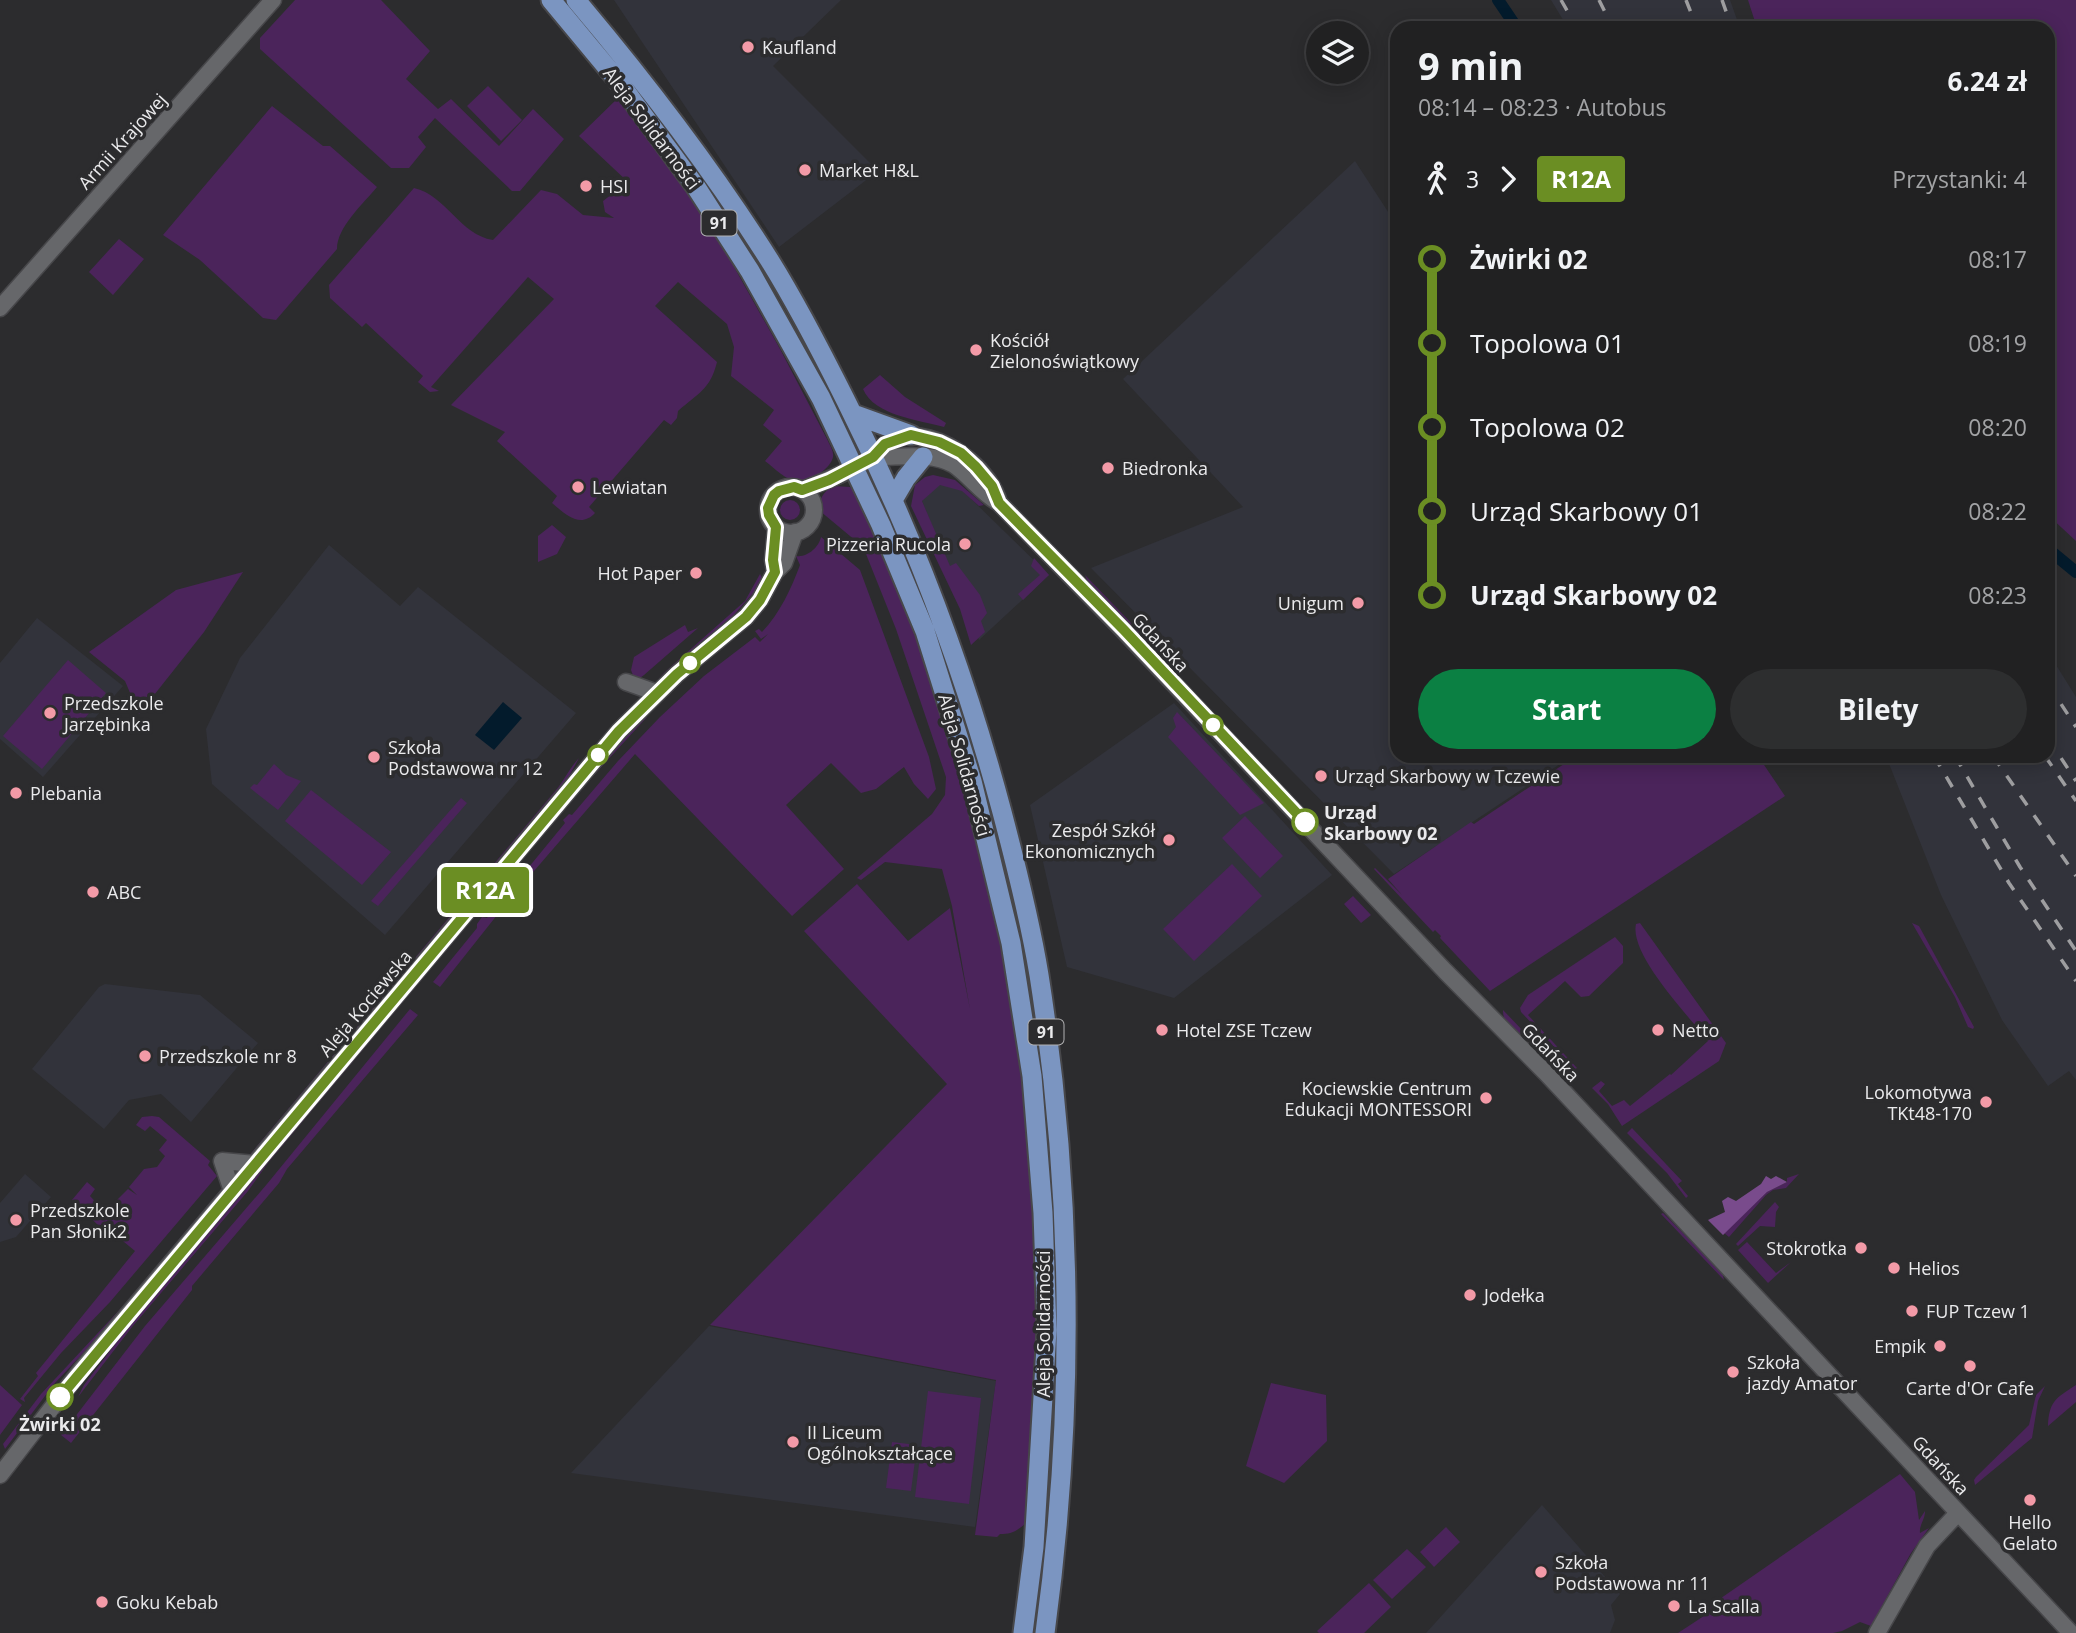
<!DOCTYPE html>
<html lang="pl">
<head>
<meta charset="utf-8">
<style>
	body { margin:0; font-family:"Open Sans",sans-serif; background:#2d2e2f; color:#f1f3f6; height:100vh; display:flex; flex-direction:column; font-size:26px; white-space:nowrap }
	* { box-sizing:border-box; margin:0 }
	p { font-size:23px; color:#a2a3a5 }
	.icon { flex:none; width:38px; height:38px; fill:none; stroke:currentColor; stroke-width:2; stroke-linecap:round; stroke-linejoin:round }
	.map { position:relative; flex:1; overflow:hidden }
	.details { position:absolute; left:1390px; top:21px; width:665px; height:742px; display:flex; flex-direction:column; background:#212122; border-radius:21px; box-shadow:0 4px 18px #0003,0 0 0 2px #3e3e40 }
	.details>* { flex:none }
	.badge { padding:0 14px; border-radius:5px; font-size:24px; line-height:46px }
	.tools { position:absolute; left:1306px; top:21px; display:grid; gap:14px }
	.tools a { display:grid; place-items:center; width:63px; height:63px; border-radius:50%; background:#212122; box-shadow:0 4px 18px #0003,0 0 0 2px #3e3e40; font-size:35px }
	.map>.badge { position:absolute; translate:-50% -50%; box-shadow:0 0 0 4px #fff }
	.legs { display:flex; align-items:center; gap:10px; height:77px; padding:0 28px; font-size:23px }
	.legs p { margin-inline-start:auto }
	.head { display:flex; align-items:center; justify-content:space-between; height:119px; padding:0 28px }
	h1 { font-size:38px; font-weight:700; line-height:52px }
	.action { display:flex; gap:14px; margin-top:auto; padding:14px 28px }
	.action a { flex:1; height:80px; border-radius:42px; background:#0b8043; color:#fff; font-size:28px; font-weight:700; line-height:80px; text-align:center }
	.action a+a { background:#2d2e2f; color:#f1f3f6 }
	ul { padding:0 28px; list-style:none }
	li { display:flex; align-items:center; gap:24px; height:84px; font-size:26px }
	li i { display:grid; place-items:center; width:10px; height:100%; margin:0 9px; background:currentColor }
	li i::after { content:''; width:18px; height:18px; margin:-9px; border:5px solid; border-radius:50%; background:#212122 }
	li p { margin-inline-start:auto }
	li:first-child i { background:linear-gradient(#0000 50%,currentColor 0) }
	li:last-child i { background:linear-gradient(currentColor 50%,#0000 0) }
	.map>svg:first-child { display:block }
	.built { fill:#32333b }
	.green { fill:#4b245b }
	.forest { fill:#794b8c }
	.water { fill:#031b2c }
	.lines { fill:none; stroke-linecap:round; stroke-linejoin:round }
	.canal { stroke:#031b2c; stroke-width:12 }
	.tertiary-casing { stroke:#47474a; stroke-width:19 }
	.primary-casing { stroke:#47474a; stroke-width:23 }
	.tertiary { stroke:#66676a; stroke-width:16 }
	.primary { stroke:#7b95c1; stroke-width:19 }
	.rail { stroke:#9e9ea0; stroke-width:3.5; stroke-dasharray:12 12; stroke-linecap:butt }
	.line-1-casing { stroke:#fff; stroke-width:16 }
	.line-1 { stroke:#6b8e23; stroke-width:10 }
	.poi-dot { fill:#f39aa7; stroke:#2c2c2e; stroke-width:2.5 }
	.stop-1-dot { fill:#fff; stroke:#6b8e23; stroke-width:3.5 }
	.labels { text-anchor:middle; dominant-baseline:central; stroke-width:7; stroke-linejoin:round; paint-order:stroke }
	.shield { fill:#2c2c2e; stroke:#b1b1b3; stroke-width:2 }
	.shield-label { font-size:16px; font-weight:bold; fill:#eaeaec }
	.poi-label { font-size:18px; fill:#eaeaec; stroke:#2c2c2e; text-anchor:start }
	.street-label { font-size:18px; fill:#eaeaec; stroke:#2c2c2e }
	.stop-label { font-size:18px; font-weight:bold; fill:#eaeaec; stroke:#2c2c2e; text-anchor:start }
</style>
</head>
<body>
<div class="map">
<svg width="2076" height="1633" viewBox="0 0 2076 1633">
	<rect width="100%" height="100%" fill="#2c2c2e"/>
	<path class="built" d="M614 0H841L773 66 878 171 779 247Z
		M1551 0H1730L1740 28H1568Z
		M1355 161 1396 224V756H1572L1394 874 1091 568 1243 507 1123 379Z
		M938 483 962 490 1049 575 979 640 922 501Z
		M329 545 400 606 418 587 576 713 385 935 212 784 206 729 240 658Z
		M37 618 123 686 43 777 0 739V663Z
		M2048 652 2076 697V1080L2069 1071 2048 1086 2002 1020 1941 895 1886 756H2048Z
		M1174 703 1332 875 1174 998 1067 967 1030 805Z
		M105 984 200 995 258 1043 191 1122 161 1094 129 1100 104 1129 32 1069 99 987Z
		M25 1174 51 1197 16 1237 0 1242V1203Z
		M709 1326 996 1381 975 1527 571 1473Z
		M1542 1505 1620 1594 1611 1605 1615 1620 1610 1633H1426Z"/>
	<path class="green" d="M295 0H381L430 51 406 79 438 109 451 99 499 146 533 109 564 139 520 191H512L435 118 418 137 426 147 409 168H391L260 49V38Z
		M1748 0H2076V541L2048 515V28H1757Z
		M488 86 522 120 501 141 467 106Z
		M620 96 701 208 780 349 828 441C830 446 834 451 833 457 831 468 810 483 798 482 787 481 774 468 765 461L782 441 763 425 774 410 731 376 734 347 727 324 678 282 655 306 717 362C710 390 698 393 678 411L677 418 671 425 664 420 589 507 595 513C580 529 565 514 552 503L557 496 497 441 505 432 451 405 554 299 528 277 431 387 439 391 430 392 418 382 423 376 366 323 362 327 330 298 329 285 414 188C446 195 460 235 493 240L541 190 557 194 583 215 614 218 605 212 603 201 628 182 579 136Z
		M272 106 323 146H330L377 187C363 204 337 227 337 249L276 320 263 318 200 260 163 235Z
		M119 239 144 259 113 295 89 272Z
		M880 375 905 397 946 423 944 427C920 420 874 416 863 389Z
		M933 475 955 480 984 505 979 506 962 491 940 485 922 501 950 566 956 563 980 595 987 613 981 621 985 632 971 645 960 609 911 506 915 485 925 477Z
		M834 486 850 487 857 492 900 591 933 683 962 778 1002 940 1022 1068 1036 1208V1326L1025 1524C1016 1531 1012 1534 1000 1534L997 1537 975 1535 996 1380 710 1325 947 1084 804 931 857 884 908 941 950 908 970 1009 952 906 942 869 885 862 861 880 857 878 932 814 945 795 946 777 896 629 866 554 856 541 820 511C818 500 824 490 834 486Z
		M780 510a10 10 0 1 1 20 0a10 10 0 1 1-20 0Z
		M552 525 566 537 557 554 538 562V536Z
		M821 537 860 570 929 757 936 789 928 799 914 784 904 767 876 789 861 793 831 763 786 805 844 869 792 916 635 754 509 900 440 987 433 982 477 928V924L482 917 487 918 565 823 563 820 569 814 572 815 618 761 660 717 704 676 755 637 760 642 768 634 761 639 755 631 759 629 762 632C780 613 791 589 800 565L796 556C807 558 819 547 821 537Z
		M1034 558 1049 575 1023 600 1018 594 1040 575 1031 566Z
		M243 572 204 632 139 714 125 681 89 652 176 590Z
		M760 574 762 578 755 591 733 616 657 679 745 601Z
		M1085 575 1164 657 1157 656 1088 582Z
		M685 625 688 632 698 628 644 675 637 680 634 678 631 670 634 657Z
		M68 660 106 693 42 769 3 736Z
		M1177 712 1264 803 1240 815 1168 737 1176 727 1173 718Z
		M645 715 647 717 583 787 268 1163 248 1191 132 1327 78 1397 84 1385 128 1327 621 740Z
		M1576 756H1758L1785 796 1490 991 1440 938 1441 936 1435 930 1433 932 1374 869 1375 868 1402 895 1388 879 1471 822 1474 824Z
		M579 758 563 787 252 1155 248 1157 556 790C565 779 569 769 579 758Z
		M274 764 286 775 301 781 278 810 250 788 254 784 257 785Z
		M311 790 391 852 362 885 285 821Z
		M461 798 467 803 378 906 371 901Z
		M1245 816 1283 856 1260 878 1222 838Z
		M1232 864 1262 896 1194 961 1163 929Z
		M1353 896 1371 915 1361 923 1344 904Z
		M1640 923 1726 1043 1719 1061 1622 1126 1608 1104 1592 1088 1601 1081 1605 1084 1599 1091 1612 1106 1624 1100 1630 1106 1670 1074 1671 1075 1708 1041C1689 1016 1629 955 1636 924Z
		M1912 923 1919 926 1974 1027 1973 1029 1968 1027 1955 997Z
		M1615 937 1623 946V963L1589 996 1581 997 1565 981 1528 1015 1577 1068 1575 1069 1521 1012 1520 1008 1528 995Z
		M410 1009 418 1015 287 1169 279 1183 192 1286V1290L71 1443 61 1435 145 1326 267 1184Z
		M1503 1010 1552 1061 1549 1063C1534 1050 1502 1031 1503 1010Z
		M152 1116 159 1117 210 1161 208 1165 217 1176 110 1302 61 1353 24 1398 25 1402 20 1399 38 1376 36 1373 135 1251 107 1228 102 1233 100 1227 72 1200 87 1182 95 1189 90 1196 105 1212 128 1189 137 1195 129 1187 144 1169 157 1167 165 1156 159 1150 167 1140 150 1126 145 1131 136 1125 142 1117Z
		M1632 1128 1682 1181 1678 1184 1688 1196 1686 1198 1667 1173 1627 1133Z
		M1799 1174 1786 1188 1773 1190 1766 1195 1729 1237 1724 1233 1767 1192 1787 1182V1178Z
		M224 1186 223 1191 120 1314 54 1384 5 1449 3 1444 41 1394 124 1305Z
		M1775 1202 1779 1207 1776 1212 1775 1227 1760 1226 1738 1246 1736 1244Z
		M1663 1213 1722 1272 1724 1280 1661 1214Z
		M1747 1242 1776 1273 1791 1262 1768 1283 1738 1250Z
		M1271 1383 1326 1395 1327 1441 1284 1483 1246 1466Z
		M0 1385 22 1405 0 1435Z
		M2076 1385V1402L2048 1426C2049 1401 2056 1398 2076 1385Z
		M2045 1386 2038 1401 2032 1438 1975 1485 1974 1480 1976 1477 2029 1425 2036 1395Z
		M928 1391 981 1398 969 1504 915 1497Z
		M892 1442 917 1445 911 1491 886 1488Z
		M1900 1474 1915 1492 1919 1520 1925 1511C1925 1520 1919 1525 1920 1533L1929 1528 1911 1553 1871 1626 1860 1622 1842 1631 1833 1633H1678L1710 1612 1711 1605Z
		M1446 1527 1460 1542 1434 1567 1420 1552Z
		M1407 1549 1426 1567 1392 1599 1373 1580Z
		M1369 1583 1391 1607 1364 1633H1319L1317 1631Z"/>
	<path class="forest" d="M1766 1176 1771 1179 1776 1176 1787 1182 1767 1192 1723 1235 1708 1220 1725 1212 1722 1201 1728 1197 1736 1201 1761 1184Z"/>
	<path class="water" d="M503 702 522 718 494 750 475 735Z"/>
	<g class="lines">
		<path class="canal" d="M1498 0 1517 28
			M2048 549 2076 572"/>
		<g class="tertiary-casing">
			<path id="tertiary" d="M0 308 273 0
				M873 457C899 458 931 451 954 465 970 476 981 493 999 503L1123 630 1445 971 1545 1072 2071 1633
				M768 510a23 23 0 1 1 46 0a23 23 0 1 1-46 0Z
				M802 490C825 481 849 472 870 459 877 455 880 448 886 444 911 426 948 442 969 460 982 471 995 487 999 503
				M775 572 773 560 776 527
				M626 682 657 693
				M232 1191 222 1161 255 1164
				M0 1475 81 1370 619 731 677 674 746 617 760 600 775 572 784 563 795 532
				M1877 1633 1927 1546 1958 1513"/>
		</g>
		<g class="primary-casing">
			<path id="primary" d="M551 0 619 82 696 187 750 271 821 398 881 525 925 631 972 781 1011 943 1032 1076 1043 1213 1047 1330 1034 1547 1023 1633
				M576 0C646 83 712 169 770 261 798 306 822 353 846 401 912 532 964 669 1002 812 1016 865 1030 920 1039 975 1073 1193 1075 1414 1045 1633
				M853 414 911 435
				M893 500 906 478 923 457"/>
		</g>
		<use href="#tertiary" class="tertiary"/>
		<use href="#primary" class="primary"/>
		<path class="rail" d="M1561 0 1577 28
			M1599 0 1613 28
			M1686 0 1697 28
			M1722 0 1732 28
			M2048 684 2076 727
			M2048 738 2076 781
			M1934 756 2009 883 2076 981
			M1955 756 2020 867 2076 951
			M1993 756 2076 876
			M2045 756 2076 801"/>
	</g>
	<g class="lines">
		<g class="line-1-casing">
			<path id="line-1" d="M60 1397 619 731 677 674 746 617 760 600 775 572 773 560 776 527 769 515 768 508 774 495 779 491 794 487 802 490 829 480 873 457 885 444 911 435 939 442 961 453 976 467 992 486 999 503 1124 630 1305 822"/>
		</g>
		<use href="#line-1" class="line-1"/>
	</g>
	<g class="poi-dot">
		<circle cx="748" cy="47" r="7"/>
		<circle cx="805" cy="170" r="7"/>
		<circle cx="586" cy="186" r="7"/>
		<circle cx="976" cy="350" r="7"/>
		<circle cx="1108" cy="468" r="7"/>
		<circle cx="578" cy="487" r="7"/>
		<circle cx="965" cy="544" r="7"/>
		<circle cx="696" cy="573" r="7"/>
		<circle cx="1358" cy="603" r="7"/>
		<circle cx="50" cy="713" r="7"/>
		<circle cx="374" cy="757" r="7"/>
		<circle cx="1321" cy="776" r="7"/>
		<circle cx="16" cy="793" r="7"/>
		<circle cx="1169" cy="840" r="7"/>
		<circle cx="93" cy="892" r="7"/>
		<circle cx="1162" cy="1030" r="7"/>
		<circle cx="1658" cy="1030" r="7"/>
		<circle cx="145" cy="1056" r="7"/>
		<circle cx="1486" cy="1098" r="7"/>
		<circle cx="1986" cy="1102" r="7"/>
		<circle cx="16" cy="1220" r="7"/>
		<circle cx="1861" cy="1248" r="7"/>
		<circle cx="1894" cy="1268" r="7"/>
		<circle cx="1470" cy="1295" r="7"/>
		<circle cx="1912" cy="1311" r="7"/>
		<circle cx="1940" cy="1346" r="7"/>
		<circle cx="1970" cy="1366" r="7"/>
		<circle cx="1733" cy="1372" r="7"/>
		<circle cx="793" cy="1442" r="7"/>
		<circle cx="2030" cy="1500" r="7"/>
		<circle cx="1541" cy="1572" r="7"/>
		<circle cx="102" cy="1602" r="7"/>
		<circle cx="1674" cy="1606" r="7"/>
	</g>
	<g class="stop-1-dot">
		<circle cx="690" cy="663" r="9"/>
		<circle cx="1213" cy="725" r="9"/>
		<circle cx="598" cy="755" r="9"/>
		<circle cx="1305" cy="822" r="12"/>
		<circle cx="60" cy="1397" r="12"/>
	</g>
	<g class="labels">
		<g class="shield">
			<rect x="701.5" y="210.5" width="35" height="25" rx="5"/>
			<rect x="1028.5" y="1019.5" width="35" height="25" rx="5"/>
		</g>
		<g class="shield-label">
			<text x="719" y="223">91</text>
			<text x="1046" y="1032">91</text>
		</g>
		<g class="poi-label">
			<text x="762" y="47">Kaufland</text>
			<text x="819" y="170">Market H&amp;L</text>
			<text x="600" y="186">HSI</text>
			<text x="990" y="340">Kościół<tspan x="990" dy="21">Zielonoświątkowy</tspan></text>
			<text x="1122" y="468">Biedronka</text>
			<text x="592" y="487">Lewiatan</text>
			<text x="951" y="544" text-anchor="end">Pizzeria Rucola</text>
			<text x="682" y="573" text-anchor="end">Hot Paper</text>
			<text x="1344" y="603" text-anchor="end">Unigum</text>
			<text x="64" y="703">Przedszkole<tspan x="64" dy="21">Jarzębinka</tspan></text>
			<text x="388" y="747">Szkoła<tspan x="388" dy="21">Podstawowa nr 12</tspan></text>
			<text x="1335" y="776">Urząd Skarbowy w Tczewie</text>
			<text x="30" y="793">Plebania</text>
			<text x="1155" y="830" text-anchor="end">Zespół Szkół<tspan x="1155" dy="21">Ekonomicznych</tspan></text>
			<text x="107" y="892">ABC</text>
			<text x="1176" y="1030">Hotel ZSE Tczew</text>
			<text x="1672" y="1030">Netto</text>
			<text x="159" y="1056">Przedszkole nr 8</text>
			<text x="1472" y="1088" text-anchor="end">Kociewskie Centrum<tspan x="1472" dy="21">Edukacji MONTESSORI</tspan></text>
			<text x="1972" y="1092" text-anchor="end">Lokomotywa<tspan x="1972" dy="21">TKt48-170</tspan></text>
			<text x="30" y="1210">Przedszkole<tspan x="30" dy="21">Pan Słonik2</tspan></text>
			<text x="1847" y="1248" text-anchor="end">Stokrotka</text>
			<text x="1908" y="1268">Helios</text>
			<text x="1484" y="1295">Jodełka</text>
			<text x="1926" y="1311">FUP Tczew 1</text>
			<text x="1926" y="1346" text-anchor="end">Empik</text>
			<text x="1747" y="1362">Szkoła<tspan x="1747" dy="21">jazdy Amator</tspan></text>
			<text x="1970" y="1388" text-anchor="middle">Carte d'Or Cafe</text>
			<text x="807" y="1432">II Liceum<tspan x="807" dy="21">Ogólnokształcące</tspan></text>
			<text x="2030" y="1522" text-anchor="middle">Hello<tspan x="2030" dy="21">Gelato</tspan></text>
			<text x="1555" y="1562">Szkoła<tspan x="1555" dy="21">Podstawowa nr 11</tspan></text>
			<text x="116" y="1602">Goku Kebab</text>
			<text x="1688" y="1606">La Scalla</text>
		</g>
		<g class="street-label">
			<text transform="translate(652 128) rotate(53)">Aleja Solidarności</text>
			<text transform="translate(122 141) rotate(-48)">Armii Krajowej</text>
			<text transform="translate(1161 642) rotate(47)">Gdańska</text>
			<text transform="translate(965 765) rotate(74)">Aleja Solidarności</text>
			<text transform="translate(365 1003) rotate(-50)">Aleja Kociewska</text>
			<text transform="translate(1551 1052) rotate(46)">Gdańska</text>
			<text transform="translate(1043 1324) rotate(-90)">Aleja Solidarności</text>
			<text transform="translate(1941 1465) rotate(47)">Gdańska</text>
		</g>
		<g class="stop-label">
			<text x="1324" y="812">Urząd<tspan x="1324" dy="21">Skarbowy 02</tspan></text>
			<text x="60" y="1424" text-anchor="middle">Żwirki 02</text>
		</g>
	</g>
</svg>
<div class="tools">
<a><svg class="icon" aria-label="layers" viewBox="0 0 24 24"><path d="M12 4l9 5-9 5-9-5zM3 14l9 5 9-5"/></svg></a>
</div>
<b class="badge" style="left:485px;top:890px;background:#6b8e23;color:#fff">R12A</b>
<section class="details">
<div class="head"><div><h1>9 min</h1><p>08:14 – 08:23 · Autobus</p></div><b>6.24 zł</b></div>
<div class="legs"><svg class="icon" aria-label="walk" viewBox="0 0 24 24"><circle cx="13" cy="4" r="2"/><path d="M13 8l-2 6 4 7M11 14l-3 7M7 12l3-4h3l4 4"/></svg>3<svg class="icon" aria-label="forward" viewBox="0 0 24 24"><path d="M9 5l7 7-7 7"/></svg><b class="badge" style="background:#6b8e23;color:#fff">R12A</b><p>Przystanki: 4</p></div>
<ul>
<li><i style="color:#6b8e23"></i><b>Żwirki 02</b><p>08:17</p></li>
<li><i style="color:#6b8e23"></i><span>Topolowa 01</span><p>08:19</p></li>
<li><i style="color:#6b8e23"></i><span>Topolowa 02</span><p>08:20</p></li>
<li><i style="color:#6b8e23"></i><span>Urząd Skarbowy 01</span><p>08:22</p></li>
<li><i style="color:#6b8e23"></i><b>Urząd Skarbowy 02</b><p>08:23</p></li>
</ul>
<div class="action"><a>Start</a><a>Bilety</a></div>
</section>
</div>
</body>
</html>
